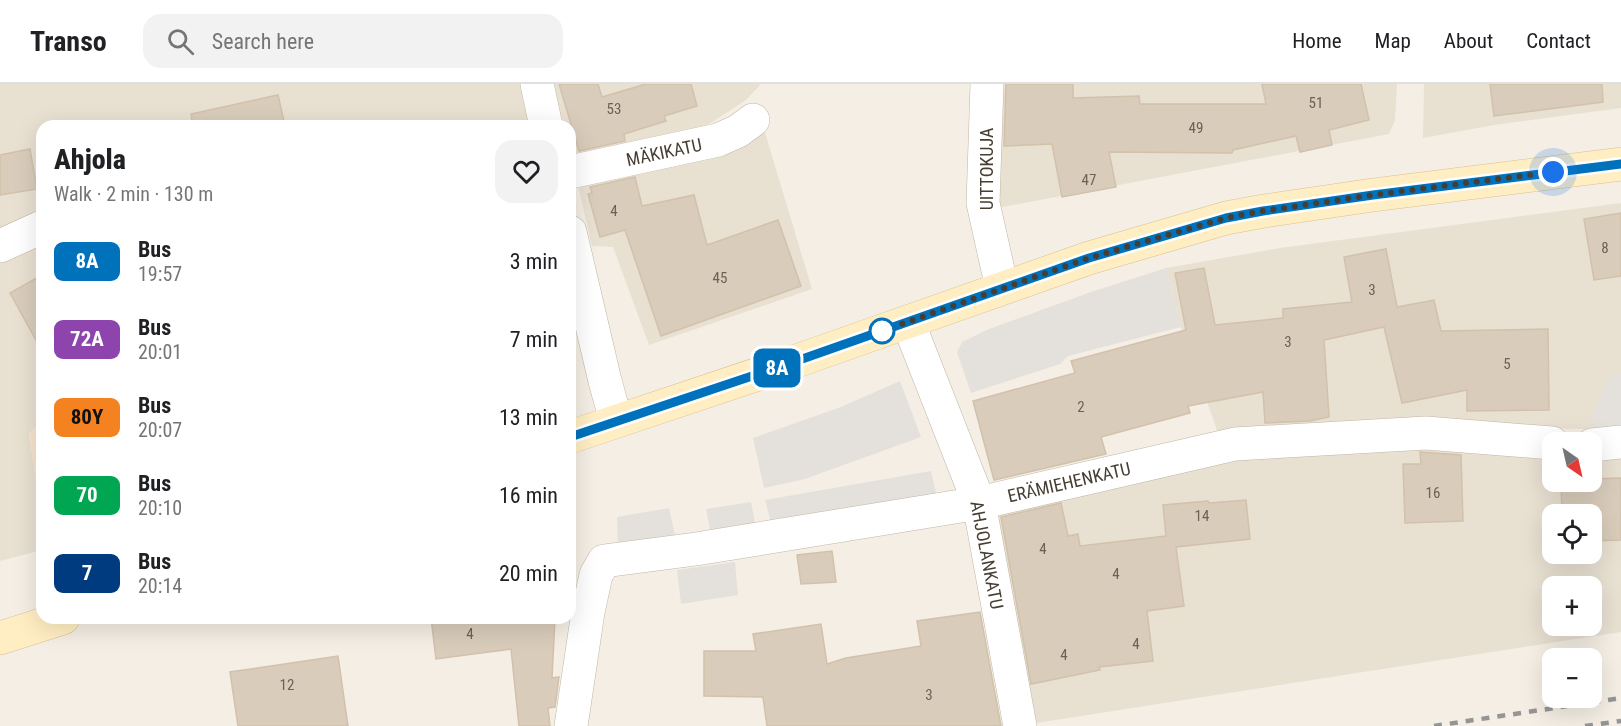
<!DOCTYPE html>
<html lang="en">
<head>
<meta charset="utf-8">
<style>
	body { margin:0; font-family:"Roboto Condensed",sans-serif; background:#f2f2f2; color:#202124; height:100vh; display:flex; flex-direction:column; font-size:22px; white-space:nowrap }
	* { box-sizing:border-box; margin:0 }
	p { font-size:20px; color:#757577 }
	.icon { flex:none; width:33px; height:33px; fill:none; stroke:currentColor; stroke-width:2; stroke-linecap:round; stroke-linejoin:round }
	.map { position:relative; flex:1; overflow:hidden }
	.drawer { position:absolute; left:36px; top:36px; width:540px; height:504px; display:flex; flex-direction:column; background:#fff; border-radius:18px; box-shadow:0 6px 24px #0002 }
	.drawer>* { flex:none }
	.badge { padding:0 12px; border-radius:9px; font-size:21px; line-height:39px }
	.needle { width:39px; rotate:146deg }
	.controls { position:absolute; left:1542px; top:348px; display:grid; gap:12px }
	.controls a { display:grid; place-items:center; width:60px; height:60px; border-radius:12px; background:#fff; box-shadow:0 6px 24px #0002; font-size:30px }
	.you { position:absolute; width:30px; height:30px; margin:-15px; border:4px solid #fff; border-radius:50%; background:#1a73e8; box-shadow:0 0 0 9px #1a73e833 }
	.map>.badge { position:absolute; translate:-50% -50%; box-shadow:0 0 0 3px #fff }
	.round { display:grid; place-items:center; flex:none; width:63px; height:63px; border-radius:18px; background:#f2f2f2 }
	.headline { display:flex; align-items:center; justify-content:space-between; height:102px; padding:0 18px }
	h1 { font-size:28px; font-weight:800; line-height:45px }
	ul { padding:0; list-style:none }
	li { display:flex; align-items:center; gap:18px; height:78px; padding:0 18px }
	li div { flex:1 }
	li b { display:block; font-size:22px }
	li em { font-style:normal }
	li .badge { min-width:66px; font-weight:700; text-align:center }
	header { display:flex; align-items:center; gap:36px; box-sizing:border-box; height:84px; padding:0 30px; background:#fff; border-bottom:2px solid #e0e0e0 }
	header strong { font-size:28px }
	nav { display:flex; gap:33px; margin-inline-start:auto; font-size:21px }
	.search { width:420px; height:54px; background:#f2f2f2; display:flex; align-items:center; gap:15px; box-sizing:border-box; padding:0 21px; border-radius:18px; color:#757577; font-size:22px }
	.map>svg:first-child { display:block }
	.residential { fill:#e8e0d1; fill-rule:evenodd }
	.commercial { fill:#f8e4cd }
	.parking { fill:#e4e1dd }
	.building { fill:#d9ccbb; stroke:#d2c1ab; stroke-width:1.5 }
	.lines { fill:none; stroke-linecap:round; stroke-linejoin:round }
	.street-casing { stroke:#c0b6a6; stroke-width:34 }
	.secondary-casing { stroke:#d8c28f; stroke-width:34 }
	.street { stroke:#fff; stroke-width:33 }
	.secondary { stroke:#ffeec3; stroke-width:33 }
	.rail { stroke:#959595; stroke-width:4.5; stroke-dasharray:8 8; stroke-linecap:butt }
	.line-casing { stroke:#fff; stroke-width:14 }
	.line { stroke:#0072bc; stroke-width:9 }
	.walk { stroke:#463e33; stroke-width:6; stroke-dasharray:0 10.8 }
	.stop-dot { fill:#fff; stroke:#0072bc; stroke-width:3 }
	.labels { text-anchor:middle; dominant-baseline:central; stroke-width:4.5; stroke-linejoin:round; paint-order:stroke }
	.number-label { font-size:15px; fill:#6b6255 }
	.street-label { font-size:18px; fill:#463e33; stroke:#fff }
</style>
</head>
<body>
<header>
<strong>Transo</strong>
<div class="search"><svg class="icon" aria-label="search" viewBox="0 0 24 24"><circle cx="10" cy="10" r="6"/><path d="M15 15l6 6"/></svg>Search here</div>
<nav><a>Home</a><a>Map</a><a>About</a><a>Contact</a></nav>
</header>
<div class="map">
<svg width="1621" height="642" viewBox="0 0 1621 642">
	<rect width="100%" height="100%" fill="#f4eee4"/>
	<path class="residential" d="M0 0H528L536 42H42V128L0 149Z
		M554 0H761L746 16 700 46 572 74 570 42H564Z
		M995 0H1397L1395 36 1389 50 992 125Z
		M1424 0H1621V24L1494 41 1423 54Z
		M763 42 812 205 649 261 613 163 592 162 577 97Z
		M1621 119V340L1585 345 1452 343 1220 355 1181 243 1166 184 1280 164Z
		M42 158V336L29 350 42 436V466L0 477V175Z
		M1419 363 1552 367V398H1592V368L1621 369V548L1036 639 994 429 1221 377ZM1552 430H1592V470H1552ZM1552 502H1592V542H1552Z"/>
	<path class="commercial" d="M42 336V436L29 350Z"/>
	<path class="parking" d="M1166 184 1181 243 1068 272 1060 280 971 309 957 268 962 258 989 245 1091 208Z
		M1621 289V347L1595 351 1592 337 1599 315 1608 295Z
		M900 297 921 353 805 395 764 404 753 354 841 323Z
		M931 387 937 413 772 443 765 416Z
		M751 418 756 444 711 451 706 425Z
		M669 424 677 460 618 467 617 433Z
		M735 478 738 511 681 520 677 486Z"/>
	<path class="building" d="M559 0H598L602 13 646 0H691L697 22 664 32 666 37 624 50 625 57 579 67Z
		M1006 0H1073V14L1139 12 1140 20H1266L1262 0H1361L1369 36 1329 46 1332 61 1300 68 1296 52 1233 66 1232 69 1109 68 1116 103 1062 113 1052 60 1004 62Z
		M1490 0H1602L1603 18 1494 32Z
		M278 11 285 42H193L191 30Z
		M30 65 37 105 0 111V71Z
		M635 93 642 122 694 111 707 161 778 136 801 202 661 252 625 146 600 153 588 110 592 109 590 103Z
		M1621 129V192L1594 196 1584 135Z
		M1386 165 1397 223 1434 216 1441 247 1548 245 1549 326 1467 327V306L1402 319 1384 243 1324 256 1329 333 1310 337 1265 339 1263 308 1188 322 1190 329 1101 353 1106 370 994 396 973 317 1075 289 1071 277 1186 246 1175 189 1204 184 1215 241 1283 234V225L1352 218 1344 173Z
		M42 191V267L10 209Z
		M1420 368 1461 371 1463 437 1405 439 1403 380H1421Z
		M1621 394V456L1592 457V430H1562L1561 398H1592V395Z
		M1246 416 1250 455 1176 463 1184 522 1147 527 1153 577 1099 583 1100 586 1031 600 1001 433 1061 419 1068 452 1078 450 1080 462 1166 452 1163 421 1208 417 1209 419Z
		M832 467 836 498 801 500 797 471Z
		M980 528 1001 642H767L763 613 704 612V567H756L753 550 821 540 827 580 846 574 921 562 917 537Z
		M431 534H555L552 594 559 593 555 623 548 624 550 642H519L511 565 436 575Z
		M338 572 348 642H238L230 588Z"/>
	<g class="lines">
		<g class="street-casing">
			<path id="street" d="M537 0 546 42
				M987 0 983 119 1002 204
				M570 88 718 56 738 47 753 36
				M570 148 605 297 616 337
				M0 162 42 143
				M908 238 979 419 1020 642
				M1592 361 1621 358
				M571 642 588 528 596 491 604 477 696 465 979 419 1235 360 1426 349 1552 359"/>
		</g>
		<g class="secondary-casing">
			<path id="secondary" d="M570 353 788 280 1089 174 1226 134 1264 127 1373 111 1621 80
				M0 554 63 534"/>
		</g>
		<use href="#street" class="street"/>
		<use href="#secondary" class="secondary"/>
		<path class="rail" d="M1434 642 1621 614
			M1585 642 1621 637"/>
	</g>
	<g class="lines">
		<g class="line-casing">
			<path id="line" d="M570 353 788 280 1089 174 1226 134 1263 127 1373 111 1621 80"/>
		</g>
		<use href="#line" class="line"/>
		<path class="walk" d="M882 247 1089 174 1226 134 1263 127 1373 111 1553 88"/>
	</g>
	<circle class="stop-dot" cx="882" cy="247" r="12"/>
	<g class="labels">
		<g class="number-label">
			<text x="1316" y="19">51</text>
			<text x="614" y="25">53</text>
			<text x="1196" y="44">49</text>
			<text x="1089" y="96">47</text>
			<text x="614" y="127">4</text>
			<text x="1605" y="164">8</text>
			<text x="720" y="194">45</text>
			<text x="1372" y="206">3</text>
			<text x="1288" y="258">3</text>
			<text x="1507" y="280">5</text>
			<text x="1081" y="323">2</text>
			<text x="1433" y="409">16</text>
			<text x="1202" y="432">14</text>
			<text x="1043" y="465">4</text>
			<text x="1116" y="490">4</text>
			<text x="470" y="550">4</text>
			<text x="1136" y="560">4</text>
			<text x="1064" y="571">4</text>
			<text x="287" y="601">12</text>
			<text x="929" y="611">3</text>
		</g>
		<g class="street-label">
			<text transform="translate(664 68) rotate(-12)">MÄKIKATU</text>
			<text transform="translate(986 85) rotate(-90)">UITTOKUJA</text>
			<text transform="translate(1069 398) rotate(-13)">ERÄMIEHENKATU</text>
			<text transform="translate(987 471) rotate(79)">AHJOLANKATU</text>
		</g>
	</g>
</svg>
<div class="controls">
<a><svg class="needle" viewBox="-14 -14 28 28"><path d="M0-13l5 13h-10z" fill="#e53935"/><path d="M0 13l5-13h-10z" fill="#757577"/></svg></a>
<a><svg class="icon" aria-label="locate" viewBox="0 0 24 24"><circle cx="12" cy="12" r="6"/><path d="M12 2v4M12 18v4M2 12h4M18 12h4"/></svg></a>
<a>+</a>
<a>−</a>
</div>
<div class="you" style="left:1553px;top:88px"></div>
<b class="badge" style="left:777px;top:284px;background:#0072bc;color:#fff">8A</b>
<section class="drawer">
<div class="headline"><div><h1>Ahjola</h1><p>Walk · 2 min · 130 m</p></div><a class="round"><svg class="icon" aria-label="heart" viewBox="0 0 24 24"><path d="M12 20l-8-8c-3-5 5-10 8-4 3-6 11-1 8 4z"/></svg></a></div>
<ul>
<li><span class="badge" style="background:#0072bc;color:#fff">8A</span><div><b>Bus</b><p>19:57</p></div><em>3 min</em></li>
<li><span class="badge" style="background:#8e44ad;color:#fff">72A</span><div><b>Bus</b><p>20:01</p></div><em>7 min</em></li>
<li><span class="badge" style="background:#f58220;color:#111">80Y</span><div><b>Bus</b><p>20:07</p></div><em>13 min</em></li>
<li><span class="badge" style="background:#00a651;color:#fff">70</span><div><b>Bus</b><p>20:10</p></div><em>16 min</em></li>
<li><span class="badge" style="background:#003b80;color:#fff">7</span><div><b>Bus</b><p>20:14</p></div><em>20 min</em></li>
</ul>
</section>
</div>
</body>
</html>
